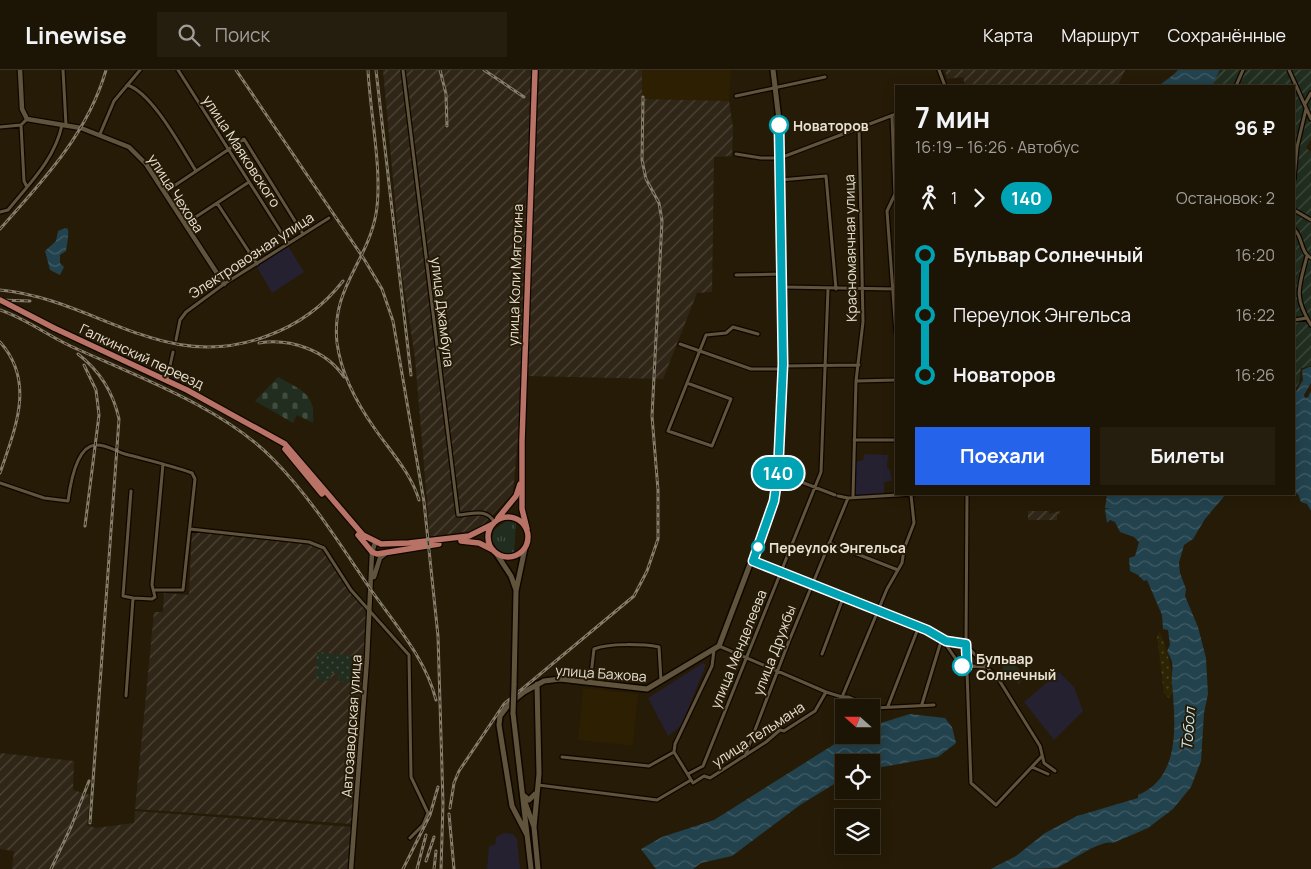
<!DOCTYPE html>
<html lang="ru">
<head>
<meta charset="utf-8">
<style>
	body { margin:0; font-family:Manrope,sans-serif; background:#251d0e; color:#f1f3f6; height:100vh; display:flex; flex-direction:column; font-size:19px; white-space:nowrap }
	* { box-sizing:border-box; margin:0 }
	p { font-size:16px; color:#a09e9a }
	.icon { flex:none; width:28px; height:28px; fill:none; stroke:currentColor; stroke-width:2; stroke-linecap:round; stroke-linejoin:round }
	.map { position:relative; flex:1; overflow:hidden }
	.panel { position:absolute; left:895px; top:15px; width:400px; height:410px; display:flex; flex-direction:column; background:#1c1404; border-radius:0px; box-shadow:0 2px 12px #0003,0 0 0 1px #3a3326 }
	.panel>* { flex:none }
	.badge { padding:0 10px; border-radius:16px; font-size:18px; line-height:32px }
	.needle { width:32px; rotate:291deg }
	.controls { position:absolute; left:835px; top:629px; display:grid; gap:10px }
	.controls a { display:grid; place-items:center; width:45px; height:45px; border-radius:0px; background:#1c1404; box-shadow:0 2px 12px #0003,0 0 0 1px #3a3326; font-size:25px }
	.map>.badge { position:absolute; translate:-50% -50%; box-shadow:0 0 0 2px #fff }
	.legs { display:flex; align-items:center; gap:8px; height:55px; padding:0 20px; font-size:16px }
	.legs p { margin-inline-start:auto }
	.headline { display:flex; align-items:center; justify-content:space-between; height:85px; padding:0 20px }
	h1 { font-size:28px; font-weight:700; line-height:38px }
	.cta { display:flex; gap:10px; margin-top:auto; padding:10px 20px }
	.cta a { flex:1; height:58px; border-radius:0px; background:#2563eb; color:#fff; font-size:20px; font-weight:700; line-height:58px; text-align:center }
	.cta a+a { background:#251d0e; color:#f1f3f6 }
	ul { padding:0 20px; list-style:none }
	li { display:flex; align-items:center; gap:18px; height:60px; font-size:19px }
	li i { display:grid; place-items:center; width:8px; height:100%; margin:0 6px; background:currentColor }
	li i::after { content:''; width:12px; height:12px; margin:-6px; border:4px solid; border-radius:50%; background:#1c1404 }
	li p { margin-inline-start:auto }
	li:first-child i { background:linear-gradient(#0000 50%,currentColor 0) }
	li:last-child i { background:linear-gradient(currentColor 50%,#0000 0) }
	header { display:flex; align-items:center; gap:30px; box-sizing:border-box; height:70px; padding:0 25px; background:#1c1404; border-bottom:1px solid #3a3326 }
	header strong { font-size:24px }
	nav { display:flex; gap:28px; margin-inline-start:auto; font-size:18px }
	.search { width:350px; height:45px; background:#251d0e; display:flex; align-items:center; gap:12px; box-sizing:border-box; padding:0 18px; border-radius:0px; color:#a09e9a; font-size:19px }
	.map>svg:first-child { display:block }
	.built { fill:#2d1f02 }
	.industrial { fill:url(#industrial-furrows) }
	.education { fill:#252131 }
	.grass { fill:url(#grass-tufts) }
	.sand { fill:url(#sand-dots) }
	.cemetery { fill:url(#cemetery-stones) }
	.park { fill:url(#park-dots) }
	.garden { fill:url(#garden-furrows) }
	.pitch { fill:#212e1f }
	.water { fill:url(#water-waves) }
	.lines { fill:none; stroke-linecap:round; stroke-linejoin:round }
	.minor-casing { stroke:#0f0600; stroke-width:5.5 }
	.tertiary-casing { stroke:#0f0600; stroke-width:7 }
	.secondary-casing { stroke:#0f0600; stroke-width:8 }
	.primary-casing { stroke:#0f0600; stroke-width:8 }
	.minor { stroke:#61543d; stroke-width:3 }
	.tertiary { stroke:#61543d; stroke-width:4.5 }
	.secondary { stroke:#61543d; stroke-width:5 }
	.primary { stroke:#b87266; stroke-width:5.5 }
	.rail-casing { stroke:#867d6c; stroke-width:3 }
	.rail { stroke:#261b06; stroke-width:1; stroke-dasharray:4; stroke-linecap:butt }
	.secondary-bridge-casing { stroke:#0f0600; stroke-width:8; stroke-linecap:butt }
	.primary-bridge-casing { stroke:#0f0600; stroke-width:8; stroke-linecap:butt }
	.secondary-bridge { stroke:#61543d; stroke-width:5 }
	.primary-bridge { stroke:#b87266; stroke-width:5.5 }
	.line-1-casing { stroke:#fff; stroke-width:11 }
	.line-1 { stroke:#00a3b4; stroke-width:8 }
	.stop-1-dot { fill:#fff; stroke:#00a3b4; stroke-width:2.5 }
	.labels { text-anchor:middle; dominant-baseline:central; stroke-width:4; stroke-linejoin:round; paint-order:stroke }
	.stop-label { font-size:14px; font-weight:bold; fill:#e8e1d4; stroke:#261b06; text-anchor:start }
	.street-label { font-size:14px; fill:#e8e1d4; stroke:#261b06 }
	.water-label { font-size:15px; font-style:italic; fill:#c6ebf9; stroke:#261b06 }
</style>
</head>
<body>
<header>
<strong>Linewise</strong>
<div class="search"><svg class="icon" aria-label="search" viewBox="0 0 24 24"><circle cx="10" cy="10" r="6"/><path d="M15 15l6 6"/></svg>Поиск</div>
<nav><a>Карта</a><a>Маршрут</a><a>Сохранённые</a></nav>
</header>
<div class="map">
<svg width="1311" height="799" viewBox="0 0 1311 799">
	<defs>
		<pattern id="industrial-furrows" width="10" height="10" patternUnits="userSpaceOnUse" patternTransform="scale(1.25)"><rect width="10" height="10" fill="#302617"/><path d="M-1 1l2-2M0 10L10 0M9 11l2-2" fill="none" stroke="#4e4538"/></pattern>
		<pattern id="grass-tufts" width="24" height="20" patternUnits="userSpaceOnUse" patternTransform="scale(1.25)"><rect width="24" height="20" fill="#212e1f"/><path d="M3 7l-1-3M5 7V3M7 7l1-3M15 17l-1-3M17 17v-4M19 17l1-3" fill="none" stroke="#414c3f"/></pattern>
		<pattern id="sand-dots" width="8" height="8" patternUnits="userSpaceOnUse" patternTransform="scale(1.25)"><rect width="8" height="8" fill="#2c2403"/><path d="M2 2h.1M6 6h.1" fill="none" stroke="#4b4427" stroke-width="1.8" stroke-linecap="round"/></pattern>
		<pattern id="cemetery-stones" width="16" height="16" patternUnits="userSpaceOnUse" patternTransform="scale(1.25)"><rect width="16" height="16" fill="#212e1f"/><path d="M2 7V4a2 2 0 0 1 4 0v3zM10 15v-3a2 2 0 0 1 4 0v3z" fill="#414c3f"/></pattern>
		<pattern id="park-dots" width="8" height="8" patternUnits="userSpaceOnUse" patternTransform="scale(1.25)"><rect width="8" height="8" fill="#212e1f"/><path d="M2 2h.1M6 6h.1" fill="none" stroke="#414c3f" stroke-width="1.8" stroke-linecap="round"/></pattern>
		<pattern id="garden-furrows" width="10" height="10" patternUnits="userSpaceOnUse" patternTransform="scale(1.25)"><rect width="10" height="10" fill="#212e1f"/><path d="M-1 1l2-2M0 10L10 0M9 11l2-2" fill="none" stroke="#414c3f"/></pattern>
		<pattern id="water-waves" width="16" height="10" patternUnits="userSpaceOnUse" patternTransform="scale(1.25)"><rect width="16" height="10" fill="#22424d"/><path d="M0 5q4-4 8 0t8 0" fill="none" stroke="#425d66"/></pattern>
	</defs>
	<rect width="100%" height="100%" fill="#261b06"/>
	<path class="built" d="M642 0H731L729 31 641 29Z
		M583 618 638 624 633 676 578 670Z"/>
	<path class="industrial" d="M383 0H532L527 165 518 367 513 423 478 460 430 467 415 288 401 197Z
		M539 0H642V29L729 31 733 58 732 86 714 87 712 222 697 223 663 309 527 306Z
		M945 0H1125L1118 16H965L963 7 947 9Z
		M1028 441H1049V444L1060 441V444H1057V450H1028Z
		M192 461 309 473 323 479 350 520 370 540 353 754 135 739 154 542H163L164 523 189 525Z
		M0 683 74 691 73 720 90 725 87 755 96 758 134 753 135 741 352 757 349 799H12L14 781 0 779Z"/>
	<path class="education" d="M288 176 304 202 272 223 257 197Z
		M864 384 888 385 887 398 890 399 892 411 884 412V424L855 425V392L863 390Z
		M703 593 706 595 681 656 668 666 648 628Z
		M1059 602 1074 617 1083 641 1054 670 1024 632Z
		M504 763 513 764 517 769 520 799H487L489 776 495 775 496 767Z"/>
	<path class="grass" d="M506 451 516 452 514 485 500 483 492 470 494 460Z"/>
	<path class="sand" d="M1160 562C1167 579 1177 612 1170 629L1164 624 1157 566Z"/>
	<path class="cemetery" d="M278 307C301 320 316 323 313 353L297 345 293 353 255 331Z"/>
	<path class="park" d="M317 582 355 586 352 613 338 611 339 604 331 603 330 611 315 609Z"/>
	<path class="garden" d="M1222 0H1311V69L1306 78 1311 82V296L1301 298 1299 313 1294 321V215L1309 172 1294 213V16H1205Z"/>
	<path class="pitch" d="M1007 590H1010L1025 605 1019 614 1002 599Z"/>
	<path class="water" d="M1178 0H1220L1211 16H1159C1165 10 1172 7 1178 0Z
		M65 158 68 159C69 164 67 175 66 181L60 185V193L64 197 60 205 50 200 45 181 56 171 58 161Z
		M1309 297H1311V313L1304 325 1305 328 1308 327 1311 321V441L1307 434 1301 432 1298 424 1294 423V325L1303 310 1302 300Z
		M1107 424H1226L1205 449 1193 469 1184 475 1179 493 1180 503 1186 519 1185 526 1198 557 1206 588 1208 624 1204 643 1201 691 1191 717 1173 739 1148 758 1113 773C1101 769 1070 792 1057 798 1047 799 1005 799 991 799L1016 786 1045 763 1077 746 1138 728V725C1182 707 1175 651 1172 613 1171 596 1176 597 1167 581L1170 575 1168 560 1163 559 1162 545 1147 510 1144 511 1138 505 1130 501 1129 488 1135 486 1139 472 1134 467 1120 462 1115 452 1110 450 1107 453 1105 439 1111 438H1105Z
		M910 644 945 648 952 657 956 673 938 687 871 699V692H844V708L800 735 732 786 701 793 693 799H656L641 779 662 767 714 750 849 665H871V656Z"/>
	<g class="lines">
		<g class="minor-casing">
			<path id="minor" d="M63 0 66 55
				M178 0 288 173
				M403 0 458 445C472 444 487 438 494 452
				M939 0 945 16
				M1289 0 1311 49
				M127 15C152 22 182 79 196 101
				M1236 16 1243 0
				M736 26 825 7
				M1305 34 1311 23
				M892 46 895 124 887 141 896 263
				M21 55 24 111 27 117
				M0 57 21 55 27 49
				M100 64 114 31 140 0
				M736 84 761 88H780L896 44
				M1294 109 1297 77 1306 39
				M780 110 826 106 836 219
				M165 122 244 69 303 164
				M217 133 257 194
				M1294 140 1311 150
				M0 142 8 140C29 114 55 89 62 55
				M185 154 249 112
				M1294 159C1303 167 1300 182 1311 188
				M1307 186C1299 217 1293 226 1311 255
				M736 205 782 204
				M783 217 896 219
				M1294 250 1307 248
				M176 270 180 250 186 242 224 214 329 148
				M680 274 751 299H783
				M783 296 859 295
				M167 310 173 282
				M856 311 896 310
				M687 313 731 329 712 376 668 361 706 265 726 263 733 257 758 264
				M854 370H896
				M778 403 835 425
				M0 413 44 428 68 431C70 416 76 377 95 375 106 374 115 381 125 384 147 390 170 395 192 403L195 409 183 520H155
				M967 424 966 574 971 713 996 735 1042 686
				M838 426 848 428 914 424
				M853 426 856 311 863 252 859 58
				M190 459 309 472 324 478 351 520 409 585 411 707 428 743 423 755 410 768
				M829 473 898 500
				M753 491 927 560 944 569 966 574
				M133 528 152 529 155 527 152 515 163 394
				M942 569 960 595 985 597
				M966 575 999 610 1040 676 1044 693 1055 701
				M719 576 826 622 842 627H848L874 638 934 635
				M822 584 843 528
				M590 613 594 579C609 573 643 574 659 577L661 611
				M126 626 133 528 123 526 131 421
				M842 627 887 519 902 493 904 479 914 453 911 425
				M922 634 942 568
				M888 636 919 556
				M674 682 693 713 704 706 710 708 766 672 780 660 784 661 815 641 826 622
				M674 682 675 674 712 596 714 580
				M745 686 789 571 848 428
				M562 687 649 696 674 682
				M1032 697 1048 704
				M688 704 703 696 821 402 828 219
				M538 715 657 730 691 710"/>
		</g>
		<g class="tertiary-casing">
			<path id="tertiary" d="M20 0 22 39 27 49 81 58 129 77 146 94 224 214
				M374 507 380 488 386 483
				M351 799 367 589 372 482 375 473"/>
		</g>
		<g class="secondary-casing">
			<path id="secondary" d="M496 483 511 506 516 520
				M514 615 516 521 525 478
				M513 643 531 799
				M523 725 529 730 535 724
				M525 732 534 757 538 799
				M534 757 539 704 537 614
				M527 765 512 736 499 655 500 646 510 633 524 622 544 611 560 609 647 619 719 576 774 431 778 403 783 294V217L779 50 773 0"/>
		</g>
		<g class="primary-casing">
			<path id="primary" d="M54 258 187 320 285 374 363 465 381 474 409 473 469 466 493 454
				M285 379 322 424
				M488 467a20 20 0 1 1 40 0a20 20 0 1 1-40 0Z
				M498 448 516 426 520 414
				M527 459 522 439V371L535 0
				M358 465 372 482 377 484 439 474
				M461 471 479 473 493 480"/>
		</g>
		<use href="#minor" class="minor"/>
		<use href="#tertiary" class="tertiary"/>
		<use href="#secondary" class="secondary"/>
		<use href="#primary" class="primary"/>
		<g class="rail-casing">
			<path id="rail" d="M236 0 364 189 382 219 393 251 424 432 438 566 443 733 441 799
				M368 0C370 43 383 103 376 144 367 193 331 218 337 273 341 303 358 335 375 359 391 382 411 403 419 430
				M376 0 411 305
				M440 0 446 24 447 56
				M484 0 524 27
				M0 159C43 111 88 63 106 0
				M0 220C96 229 164 305 267 266 297 255 323 237 343 211
				M0 230 30 231
				M0 240C27 249 51 268 77 279 141 308 225 339 274 390 312 429 341 476 371 520 395 554 426 589 436 630
				M0 272C36 312 15 359 0 403
				M259 273C290 268 326 280 344 307
				M78 284C100 301 113 321 119 349L90 753
				M84 295 96 320 99 345 85 456
				M450 738 454 713 459 701 504 634 634 526 647 501 658 469V420L652 346 662 151 659 133 646 109 642 90 643 27
				M449 744 454 799
				M426 791 434 767
				M51 799 71 757 89 711
				M403 799 430 745 438 717
				M417 799 426 765
				M434 799 436 781"/>
		</g>
		<use href="#rail" class="rail"/>
		<g class="secondary-bridge-casing">
			<path id="secondary-bridge" d="M513 643 514 615"/>
		</g>
		<g class="primary-bridge-casing">
			<path id="primary-bridge" d="M0 230 54 258"/>
		</g>
		<use href="#secondary-bridge" class="secondary-bridge"/>
		<use href="#primary-bridge" class="primary-bridge"/>
	</g>
	<g class="lines">
		<g class="line-1-casing">
			<path id="line-1" d="M779 55 783 294 778 403 774 431 753 491 927 560 946 571 966 574 967 597 962 596"/>
		</g>
		<use href="#line-1" class="line-1"/>
	</g>
	<g class="stop-1-dot">
		<circle cx="779" cy="55" r="9"/>
		<circle cx="758" cy="477" r="6"/>
		<circle cx="962" cy="596" r="9"/>
	</g>
	<g class="labels">
		<g class="stop-label">
			<text x="793" y="55">Новаторов</text>
			<text x="769" y="477">Переулок Энгельса</text>
			<text x="976" y="588">Бульвар<tspan x="976" dy="16">Солнечный</tspan></text>
		</g>
		<g class="street-label">
			<text transform="translate(242 81) rotate(57)">улица Маяковского</text>
			<text transform="translate(176 123) rotate(57)">улица Чехова</text>
			<text transform="translate(850 178) rotate(-91)">Красномаячная улица</text>
			<text transform="translate(251 185) rotate(-33)">Электровозная улица</text>
			<text transform="translate(515 205) rotate(-88)">улица Коли Мяготина</text>
			<text transform="translate(443 242) rotate(83)">улица Джамбула</text>
			<text transform="translate(142 286) rotate(25)">Галкинский переезд</text>
			<text transform="translate(738 579) rotate(-68)">улица Менделеева</text>
			<text transform="translate(774 580) rotate(-69)">улица Дружбы</text>
			<text transform="translate(601 603) rotate(4)">улица Бажова</text>
			<text transform="translate(351 656) rotate(-86)">Автозаводская улица</text>
			<text transform="translate(758 664) rotate(-33)">улица Тельмана</text>
		</g>
		<g class="water-label">
			<text transform="translate(1188 659) rotate(-86)">Тобол</text>
		</g>
	</g>
</svg>
<div class="controls">
<a><svg class="needle" viewBox="-14 -14 28 28"><path d="M0-13l5 13h-10z" fill="#e53935"/><path d="M0 13l5-13h-10z" fill="#a09e9a"/></svg></a>
<a><svg class="icon" aria-label="locate" viewBox="0 0 24 24"><circle cx="12" cy="12" r="6"/><path d="M12 2v4M12 18v4M2 12h4M18 12h4"/></svg></a>
<a><svg class="icon" aria-label="layers" viewBox="0 0 24 24"><path d="M12 4l9 5-9 5-9-5zM3 14l9 5 9-5"/></svg></a>
</div>
<b class="badge" style="left:778px;top:403px;background:#00a3b4;color:#fff">140</b>
<section class="panel">
<div class="headline"><div><h1>7 мин</h1><p>16:19 – 16:26 · Автобус</p></div><b>96 ₽</b></div>
<div class="legs"><svg class="icon" aria-label="walk" viewBox="0 0 24 24"><circle cx="13" cy="4" r="2"/><path d="M13 8l-2 6 4 7M11 14l-3 7M7 12l3-4h3l4 4"/></svg>1<svg class="icon" aria-label="forward" viewBox="0 0 24 24"><path d="M9 5l7 7-7 7"/></svg><b class="badge" style="background:#00a3b4;color:#fff">140</b><p>Остановок: 2</p></div>
<ul>
<li><i style="color:#00a3b4"></i><b>Бульвар Солнечный</b><p>16:20</p></li>
<li><i style="color:#00a3b4"></i><span>Переулок Энгельса</span><p>16:22</p></li>
<li><i style="color:#00a3b4"></i><b>Новаторов</b><p>16:26</p></li>
</ul>
<div class="cta"><a>Поехали</a><a>Билеты</a></div>
</section>
</div>
</body>
</html>
